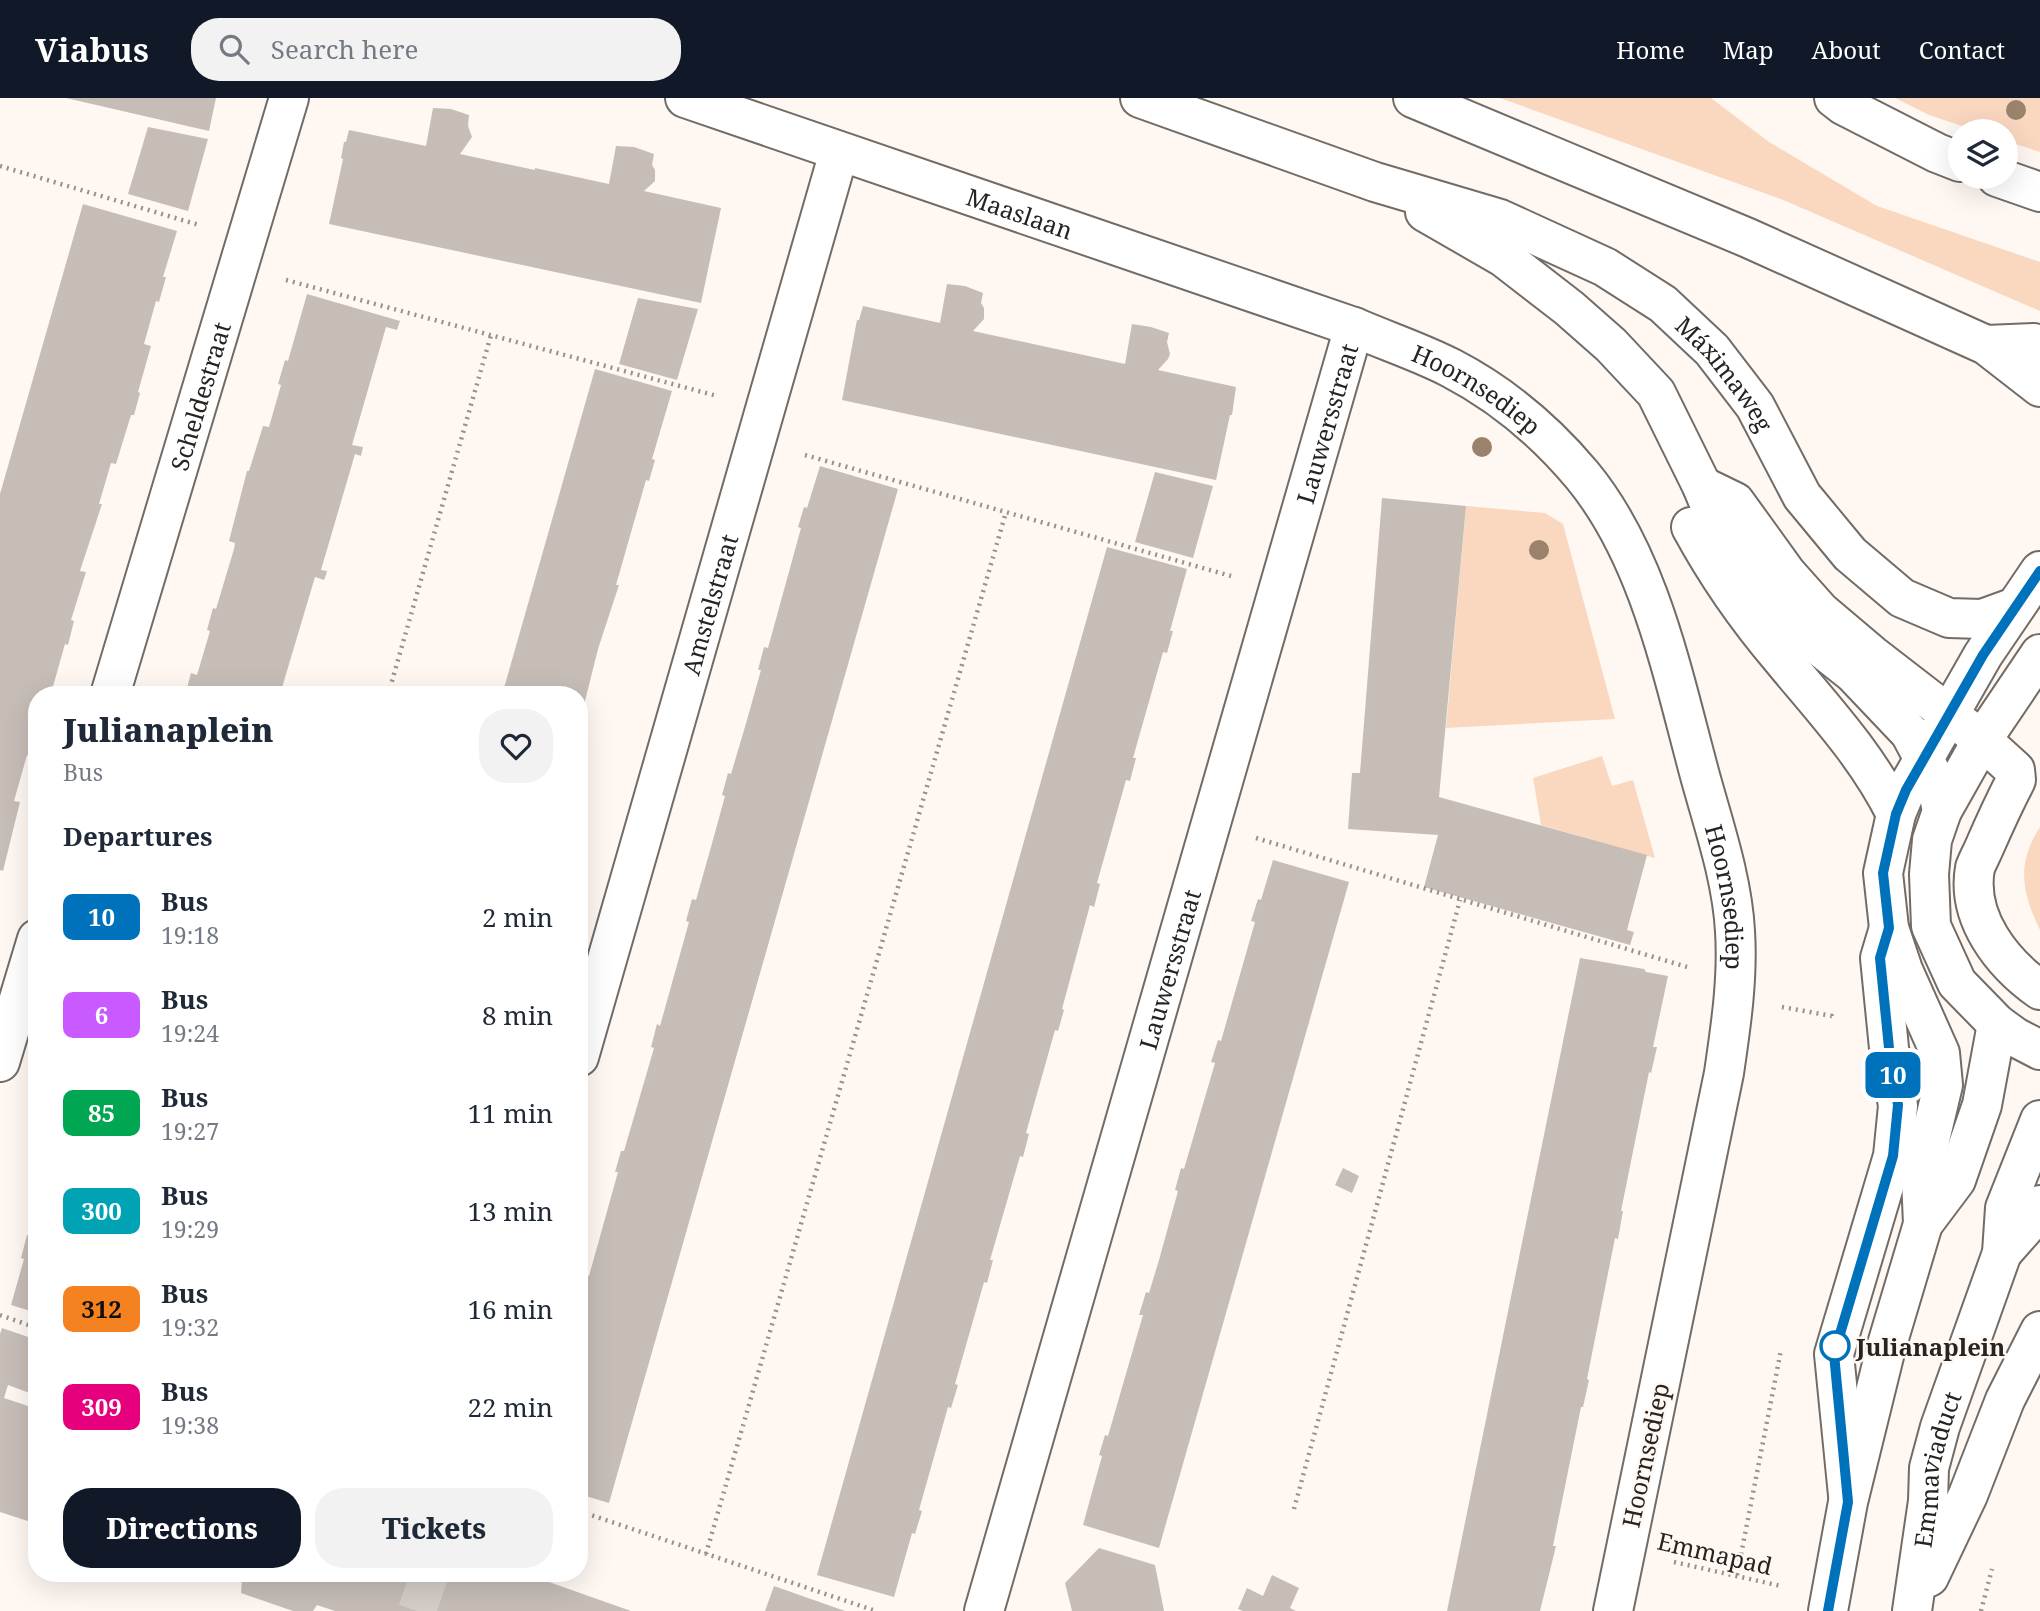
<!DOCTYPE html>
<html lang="en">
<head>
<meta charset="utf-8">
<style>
	body { margin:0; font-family:"Noto Serif",serif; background:#f2f2f3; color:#1f2937; height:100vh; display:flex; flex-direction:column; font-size:26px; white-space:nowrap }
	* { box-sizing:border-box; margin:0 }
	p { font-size:23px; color:#747a83 }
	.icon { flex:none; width:38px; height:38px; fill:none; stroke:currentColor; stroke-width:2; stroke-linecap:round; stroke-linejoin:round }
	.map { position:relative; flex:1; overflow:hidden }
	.sheet { position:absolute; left:28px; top:588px; width:560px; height:896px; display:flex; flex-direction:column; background:#fff; border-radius:28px; box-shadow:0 7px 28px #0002 }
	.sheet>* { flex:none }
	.badge { padding:0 14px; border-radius:10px; font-size:24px; line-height:46px }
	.controls { position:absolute; left:1948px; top:21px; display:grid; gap:14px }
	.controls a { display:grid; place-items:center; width:70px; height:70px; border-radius:50%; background:#fff; box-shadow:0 7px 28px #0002; font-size:35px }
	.map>.badge { position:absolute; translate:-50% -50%; box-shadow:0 0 0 4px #fff }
	h2 { padding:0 35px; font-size:26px; line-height:63px }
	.round { display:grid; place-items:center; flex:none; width:74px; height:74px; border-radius:28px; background:#f2f2f3 }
	.overview { display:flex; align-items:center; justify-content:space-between; height:119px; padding:0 35px }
	h1 { font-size:33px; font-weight:800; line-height:52px }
	.primary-button { display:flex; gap:14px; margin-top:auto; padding:14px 35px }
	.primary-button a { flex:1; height:80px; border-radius:28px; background:#111827; color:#fff; font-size:28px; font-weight:800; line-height:80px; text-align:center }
	.primary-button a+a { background:#f2f2f3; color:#1f2937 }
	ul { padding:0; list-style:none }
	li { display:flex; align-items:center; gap:21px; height:98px; padding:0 35px }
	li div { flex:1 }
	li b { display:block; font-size:26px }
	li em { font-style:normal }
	li .badge { min-width:77px; font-weight:700; text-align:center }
	header { display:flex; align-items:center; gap:42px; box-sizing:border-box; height:98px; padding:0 35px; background:#111827; color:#fff }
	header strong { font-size:33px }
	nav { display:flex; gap:38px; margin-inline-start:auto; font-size:24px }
	.search { width:490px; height:63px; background:#f2f2f3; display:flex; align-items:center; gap:18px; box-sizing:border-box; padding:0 24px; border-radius:28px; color:#747a83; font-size:26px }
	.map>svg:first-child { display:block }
	.green { fill:#fad7bf }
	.building { fill:#c6bdb7 }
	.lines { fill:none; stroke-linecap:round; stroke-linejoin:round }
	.minor-tunnel { stroke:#d4cdc8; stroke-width:38; stroke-dasharray:38 19; stroke-linecap:butt }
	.minor-casing { stroke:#736b65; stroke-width:42 }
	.major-casing { stroke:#736b65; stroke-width:42 }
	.highway-casing { stroke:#736b65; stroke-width:42 }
	.path { stroke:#96918d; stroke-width:4.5; stroke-dasharray:2 5; stroke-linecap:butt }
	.minor { stroke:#fff; stroke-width:38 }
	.major { stroke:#fff; stroke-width:38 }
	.highway { stroke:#fff; stroke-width:38 }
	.tree { fill:#9b826d }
	.line-casing { stroke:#fff; stroke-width:16 }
	.line { stroke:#0072bc; stroke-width:10 }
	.stop-dot { fill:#fff; stroke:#0072bc; stroke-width:3.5 }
	.labels { text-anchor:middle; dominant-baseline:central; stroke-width:5; stroke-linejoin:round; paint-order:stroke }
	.street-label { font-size:24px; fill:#262320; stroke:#fff7f2 }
	.stop-label { font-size:24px; font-weight:bold; fill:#262320; stroke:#fff7f2; text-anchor:start }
</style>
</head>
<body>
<header>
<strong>Viabus</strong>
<div class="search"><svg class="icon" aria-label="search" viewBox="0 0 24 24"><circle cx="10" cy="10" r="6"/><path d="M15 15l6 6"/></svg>Search here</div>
<nav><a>Home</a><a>Map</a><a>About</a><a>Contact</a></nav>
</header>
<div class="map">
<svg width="2040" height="1513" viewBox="0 0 2040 1513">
	<rect width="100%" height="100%" fill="#fff7f2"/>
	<path class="green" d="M1500 0H1711L1769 44 1877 108 2040 164V213L1781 101Z
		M1895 0H2040V54L2006 43V33H1977L1929 17Z
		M1466 408 1545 415 1563 426 1615 621 1446 630Z
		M1602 658 1612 688 1633 682 1655 760 1541 727 1533 680Z
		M2040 729V832C2022 794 2016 766 2040 729Z"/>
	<path class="building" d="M66 0H216L209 33Z
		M433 10 451 11 469 17 468 28 472 39 460 56 535 72V70L609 86 616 48 634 49 654 56 652 67 655 72V83L644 93 721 110 701 205 329 126 343 61 341 60 344 44H346L349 32 426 48Z
		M148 29 208 41 188 113 128 96Z
		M83 106 177 133 163 179H166L159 204 156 203 144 246 151 248 138 294 140 295 134 317H131L116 366 111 365 99 406H102L80 473 86 474 71 522 74 523 68 547 65 546 52 592 46 590 44 597H37V624L34 634 37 635 30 659 27 657 14 703 20 704 3 773 0 772V396Z
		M947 186 965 188 983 195 981 205 984 210V221L973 233 1125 266 1132 226 1151 229 1169 235 1167 244 1170 256 1168 261 1158 272 1236 289 1232 317H1230L1216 382 842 302 857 222H859L863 208 940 225Z
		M307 196 400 223 397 232 386 229 352 347 363 349 361 358 355 356 321 472 327 473 326 477 324 482 315 479 281 593 292 597H185L191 575 197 577 210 533 207 532 213 510 216 511 234 451 235 445 229 443 247 373H249L263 328 269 329 281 287 278 286 285 262 288 263Z
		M638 200 698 211 677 282 619 266Z
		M595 271 672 293 652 361 655 362 649 383 646 382 616 487H619L598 551 580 623 579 597H502Z
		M820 368 898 391 609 1405 579 1396V1212L583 1199H579L585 1177 589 1178 618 1074H615L621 1053H624L654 950 651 949 657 926 660 928 689 824 686 823 692 801 696 802 711 749 725 698 722 697 728 675 731 676 747 622 761 572H758L764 549 768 550 801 430 798 429 804 409 807 410Z
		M1155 374 1213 388 1193 460 1135 444Z
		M1382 400 1466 408 1439 699 1647 757 1627 832 1634 834 1630 847 1424 789 1438 737 1348 731 1352 675H1360Z
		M1107 449 1187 471 1170 533H1173L1167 555 1163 554 1133 660H1136L1130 683 1126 682 1097 785 1100 786 1094 809 1090 807 1062 911 1064 912 1058 933 1055 932 1026 1035 1029 1036 1023 1059 1020 1058 990 1162H993L987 1185 984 1184 955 1286 958 1287 951 1310 948 1309 919 1412 922 1413 915 1436 912 1435 894 1499 817 1477Z
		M1273 762 1349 784 1159 1450 1083 1427 1102 1358 1099 1357 1105 1337 1108 1338 1143 1217H1139L1146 1194 1149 1195 1159 1162 1178 1093 1175 1092 1181 1070 1184 1071 1215 965 1211 964 1218 942 1221 943 1255 824 1251 823 1258 801 1261 802Z
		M1580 860 1644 871 1646 874 1668 878 1653 949H1657L1651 975 1649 974 1621 1113H1623L1618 1141 1615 1140 1587 1281 1589 1282 1583 1309H1581L1553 1448H1556L1540 1513H1447Z
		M1343 1070 1359 1078 1352 1095 1335 1087Z
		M37 1118V1215L11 1207 24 1161 21 1160 27 1137 30 1138Z
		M2 1230 37 1242V1290L35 1297 8 1287 4 1300 37 1311V1426L0 1414V1236Z
		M1099 1450 1155 1467 1164 1513H1072L1065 1485Z
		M224 1475H552L549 1484 631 1513H335L317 1507 313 1513H293L241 1495 242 1482Z
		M1272 1477 1299 1490 1290 1510 1296 1513H1243L1238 1511 1247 1490 1263 1498Z
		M774 1488 845 1513H765Z"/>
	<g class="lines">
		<path class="minor-tunnel" d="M417 1513 430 1475"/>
		<g class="minor-casing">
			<g id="minor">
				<path id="s1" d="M685 0 1354 229C1386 243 1420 254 1451 270 1501 296 1546 334 1582 377 1649 458 1672 574 1699 674 1713 726 1732 779 1735 833 1738 881 1731 927 1724 975L1613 1513"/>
				<path id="s2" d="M110 597 289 0"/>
				<path id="s3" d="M579 959 839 54"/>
				<path d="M0 964 37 841"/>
				<path d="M1848 1397 1834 1256 1893 1058 1898 1008 1889 950 1880 860 1889 830"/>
				<path id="s4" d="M984 1513 1354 229"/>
			</g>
		</g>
		<g class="major-casing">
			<g id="major">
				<path id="s5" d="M1140 0 1375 84 1500 121 1605 169 1663 206 1712 252 1755 308 1802 398 1850 456 1902 500 1949 520 1982 521 2015 509"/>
				<path d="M1425 114 1503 159 1569 210 1611 247 1656 295 1702 388 1720 432 1749 472 1795 529 1853 575 1910 635 1936 684 1942 713"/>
				<path d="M1702 388 1735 404 1787 476 1820 513 1872 557 1982 642 2015 672 2016 682C2004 705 1994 727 1984 750 1981 757 1977 764 1975 770 1966 820 2002 865 2040 892"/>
				<path d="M1691 429C1717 477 1747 520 1782 561 1824 612 1866 656 1896 716"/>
				<path d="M2040 556 1982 642 1942 713 1932 742 1929 776 1931 828 1957 885 1997 926 2015 939 2040 952"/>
				<path d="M1923 1126 1921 1080 1943 987 1940 955 1903 872 1889 830 1883 775 1896 716 1906 692 1983 557 2040 473"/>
				<path d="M2002 1155 2032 1121 2040 1107"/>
				<path d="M1929 1479 1968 1397 2005 1302 2040 1233"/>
				<path d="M1828 1513 1848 1404 1886 1250 1923 1126 1956 1082 1982 1007 1997 926"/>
				<path id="s6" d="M1912 1513 1928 1403 1929 1370 1940 1329 2002 1155 2005 1110 2040 1022"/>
			</g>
		</g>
		<g class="highway-casing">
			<path id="highway" d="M1413 0 1748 140 1986 247 2040 289
				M1834 0 1843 7 1937 55 1960 64
				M1997 79 2040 94
				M1986 247 2034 245 2040 247"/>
		</g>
		<path class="path" d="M0 68 199 127
			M286 182 717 298
			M805 357 1231 478
			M388 597 491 237
			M1256 740 1687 869
			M1782 909 1832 918 1833 921
			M0 1217 37 1230
			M1294 1411 1460 802
			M579 1413 876 1513
			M706 1456 1006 414
			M1674 1464 1781 1488
			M1737 1477 1781 1252
			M1981 1513 1992 1471"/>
		<use href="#minor" class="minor"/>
		<use href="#major" class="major"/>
		<use href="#highway" class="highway"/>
	</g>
	<g class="tree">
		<circle cx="2016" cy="12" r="10"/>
		<circle cx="1482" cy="349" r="10"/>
		<circle cx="1539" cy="452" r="10"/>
	</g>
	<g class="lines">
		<g class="line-casing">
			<path id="line" d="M1828 1513 1848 1404 1834 1256 1893 1058 1898 1007 1889 950 1880 860 1889 830 1883 775 1896 716 1906 692 1983 557 2040 473"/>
		</g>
		<use href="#line" class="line"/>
	</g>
	<circle class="stop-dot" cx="1835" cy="1248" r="14"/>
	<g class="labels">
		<g class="street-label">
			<text stroke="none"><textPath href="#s1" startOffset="354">Maaslaan</textPath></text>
			<text stroke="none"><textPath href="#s5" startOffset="658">Máximaweg</textPath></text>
			<text stroke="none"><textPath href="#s1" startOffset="845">Hoornsediep</textPath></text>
			<text stroke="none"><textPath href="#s2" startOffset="312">Scheldestraat</textPath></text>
			<text stroke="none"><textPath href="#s4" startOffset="1236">Lauwersstraat</textPath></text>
			<text stroke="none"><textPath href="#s3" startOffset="471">Amstelstraat</textPath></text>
			<text stroke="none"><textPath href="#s1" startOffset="1433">Hoornsediep</textPath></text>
			<text stroke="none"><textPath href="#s4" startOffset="668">Lauwersstraat</textPath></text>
			<text transform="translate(1645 1357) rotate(-78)">Hoornsediep</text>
			<text stroke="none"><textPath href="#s6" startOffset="144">Emmaviaduct</textPath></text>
			<text transform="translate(1715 1455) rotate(13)">Emmapad</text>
		</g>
		<g class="stop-label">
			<text x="1856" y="1248">Julianaplein</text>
		</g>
	</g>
</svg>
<div class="controls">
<a><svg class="icon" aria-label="layers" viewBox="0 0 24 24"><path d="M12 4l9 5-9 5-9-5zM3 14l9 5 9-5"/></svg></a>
</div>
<b class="badge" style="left:1893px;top:977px;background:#0072bc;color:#fff">10</b>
<section class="sheet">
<div class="overview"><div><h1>Julianaplein</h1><p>Bus</p></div><a class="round"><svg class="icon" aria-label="heart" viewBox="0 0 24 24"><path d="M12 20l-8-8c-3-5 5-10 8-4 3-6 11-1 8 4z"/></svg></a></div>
<h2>Departures</h2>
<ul>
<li><span class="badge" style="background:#0072bc;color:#fff">10</span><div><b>Bus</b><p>19:18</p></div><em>2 min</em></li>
<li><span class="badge" style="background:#c85aff;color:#fff">6</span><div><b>Bus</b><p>19:24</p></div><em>8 min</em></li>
<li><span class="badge" style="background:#00a651;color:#fff">85</span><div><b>Bus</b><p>19:27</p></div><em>11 min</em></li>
<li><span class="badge" style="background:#00a3b4;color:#fff">300</span><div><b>Bus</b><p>19:29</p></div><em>13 min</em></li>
<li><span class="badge" style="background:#f58220;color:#111">312</span><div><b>Bus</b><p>19:32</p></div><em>16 min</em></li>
<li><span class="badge" style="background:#e6007e;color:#fff">309</span><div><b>Bus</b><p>19:38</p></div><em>22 min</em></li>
</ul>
<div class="primary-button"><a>Directions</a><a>Tickets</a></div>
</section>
</div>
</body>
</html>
